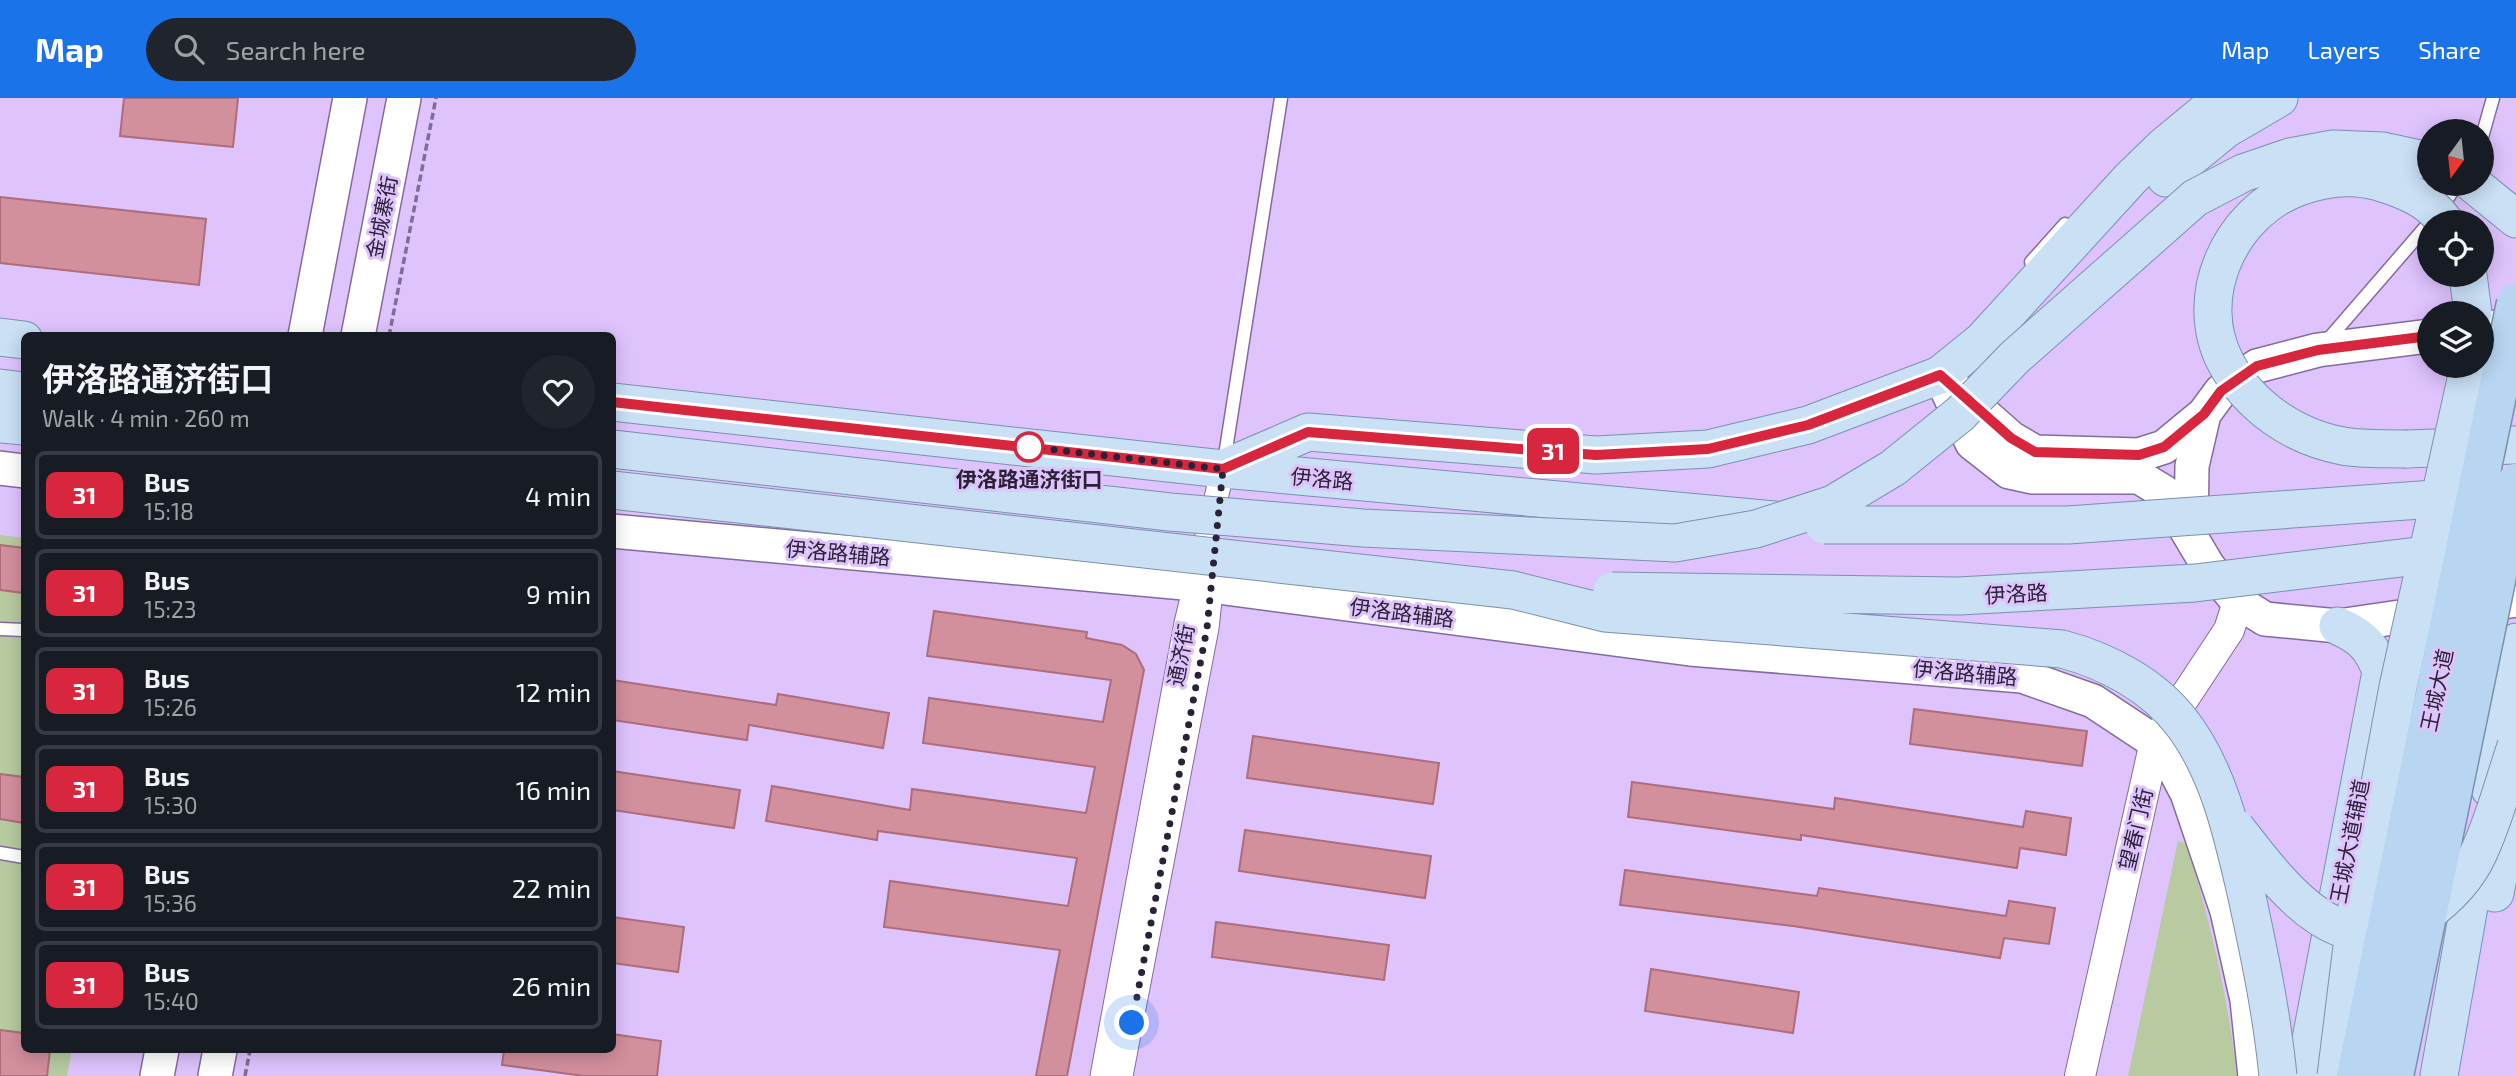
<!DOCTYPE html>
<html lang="en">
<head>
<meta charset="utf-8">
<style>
	body { margin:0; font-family:"Exo 2","Noto Sans SC",sans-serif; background:#20242c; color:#f1f3f6; height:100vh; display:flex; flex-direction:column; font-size:26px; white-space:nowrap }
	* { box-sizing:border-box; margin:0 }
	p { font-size:23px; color:#9ea1a6 }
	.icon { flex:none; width:38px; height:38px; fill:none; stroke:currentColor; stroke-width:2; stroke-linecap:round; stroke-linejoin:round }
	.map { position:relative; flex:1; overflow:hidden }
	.drawer { position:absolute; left:21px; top:234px; width:595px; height:721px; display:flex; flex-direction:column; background:#171b24; border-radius:10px; box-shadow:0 4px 18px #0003 }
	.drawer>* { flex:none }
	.badge { padding:0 14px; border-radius:10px; font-size:24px; line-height:46px }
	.needle { width:46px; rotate:195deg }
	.fabs { position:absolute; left:2417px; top:21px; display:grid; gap:14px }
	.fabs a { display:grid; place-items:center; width:77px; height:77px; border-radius:50%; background:#171b24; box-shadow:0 4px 18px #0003; font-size:35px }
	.you { position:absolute; width:35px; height:35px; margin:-18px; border:5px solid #fff; border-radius:50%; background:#1a73e8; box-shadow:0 0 0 10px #1a73e833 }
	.map>.badge { position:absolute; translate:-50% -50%; box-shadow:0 0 0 4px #fff }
	.round { display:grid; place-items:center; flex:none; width:74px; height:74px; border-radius:37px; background:#20242c }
	.summary { display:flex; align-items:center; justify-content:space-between; height:119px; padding:0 21px }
	h1 { font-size:33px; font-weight:700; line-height:52px }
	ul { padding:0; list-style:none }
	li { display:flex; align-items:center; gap:21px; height:88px; margin:0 14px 10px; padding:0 7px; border:4px solid #363941; border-radius:10px }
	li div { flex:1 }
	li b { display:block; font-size:26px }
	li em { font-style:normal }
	li .badge { min-width:77px; font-weight:700; text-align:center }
	header { display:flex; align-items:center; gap:42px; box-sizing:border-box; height:98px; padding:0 35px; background:#1a73e8; color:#fff }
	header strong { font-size:33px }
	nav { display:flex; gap:38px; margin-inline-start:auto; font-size:24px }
	.search { width:490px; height:63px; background:#20242c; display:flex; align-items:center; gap:18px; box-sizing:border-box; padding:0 24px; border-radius:38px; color:#9ea1a6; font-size:26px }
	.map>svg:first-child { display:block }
	.green { fill:#b8caa0 }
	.building { fill:#d28f9c; stroke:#ad6d7a; stroke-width:2 }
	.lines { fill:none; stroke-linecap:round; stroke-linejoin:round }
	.service-casing { stroke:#846b9f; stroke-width:15 }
	.minor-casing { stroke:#846b9f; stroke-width:25 }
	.tertiary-casing { stroke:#846b9f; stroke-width:32 }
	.secondary-casing { stroke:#846b9f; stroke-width:36 }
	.primary-casing { stroke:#7b90af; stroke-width:39 }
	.path { stroke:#7f6d94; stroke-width:3.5; stroke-dasharray:7 3.5; stroke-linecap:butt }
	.service { stroke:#fff; stroke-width:12 }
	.minor { stroke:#fff; stroke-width:23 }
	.tertiary { stroke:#fff; stroke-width:30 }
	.secondary { stroke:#fff; stroke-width:33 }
	.primary { stroke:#cae0f5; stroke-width:37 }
	.primary-bridge-casing { stroke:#7b90af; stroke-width:39; stroke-linecap:butt }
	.trunk-bridge-casing { stroke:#7b90af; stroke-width:41; stroke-linecap:butt }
	.primary-bridge { stroke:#cae0f5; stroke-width:37 }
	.trunk-bridge { stroke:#b8d6f2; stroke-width:38 }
	.line-casing { stroke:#fff; stroke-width:16 }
	.line { stroke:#d7263d; stroke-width:10 }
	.walk { stroke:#2c2238; stroke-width:7; stroke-dasharray:0 12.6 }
	.stop-dot { fill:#fff; stroke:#d7263d; stroke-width:3.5 }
	.labels { text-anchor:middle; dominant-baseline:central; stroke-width:6; stroke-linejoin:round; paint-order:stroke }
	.street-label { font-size:21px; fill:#2c2238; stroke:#dec3fd }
	.stop-label { font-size:21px; font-weight:bold; fill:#2c2238; stroke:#dec3fd }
</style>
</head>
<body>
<header>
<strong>Map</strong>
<div class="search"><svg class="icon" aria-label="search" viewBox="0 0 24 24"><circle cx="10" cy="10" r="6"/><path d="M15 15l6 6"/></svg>Search here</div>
<nav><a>Map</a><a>Layers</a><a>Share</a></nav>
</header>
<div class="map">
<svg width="2516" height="978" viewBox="0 0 2516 978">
	<rect width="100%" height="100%" fill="#dec3fd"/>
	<path class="green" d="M0 437 24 440V952H72L67 978H0Z
		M2178 743 2186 745C2210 821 2228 899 2237 978H2128Z"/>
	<path class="building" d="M124 0H238L233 49 120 38Z
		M0 99 206 121 199 187 0 165Z
		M0 447 24 450V495L0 492Z
		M934 513 1087 534 1086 540 1122 547 1136 556 1144 572 1067 978H1036L1060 852 884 829 890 783 1068 808 1077 760 878 733 877 742 766 723 772 688 910 712 912 691 1086 715 1095 669 923 645 929 600 1103 624 1111 582 927 558Z
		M612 582 776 607 778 596 889 615 883 650 749 627 747 642 612 622Z
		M1914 611 2087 633 2082 668 1910 646Z
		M1253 638 1439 665 1433 706 1247 680Z
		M612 673 740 692 734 730 612 712Z
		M0 676 24 679V725L0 721Z
		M1632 684 1834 711 1835 700 2023 729 2026 713 2071 720 2066 757 2020 750 2017 770 1801 737V742L1628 719Z
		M1245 732 1431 758 1425 800 1239 773Z
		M1625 772 1817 798 1819 790 2006 818 2009 803 2055 810 2049 846 2004 840 2000 860 1793 828 1620 807Z
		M612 819 684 829 678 874 612 865Z
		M1216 824 1389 847 1384 882 1212 859Z
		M1651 871 1799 894 1793 935 1645 913Z
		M0 932 24 935V952H50L47 978H0Z
		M612 936 661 943 657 978H584L502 967 504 952H612Z"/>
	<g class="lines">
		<g class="service-casing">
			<path id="service" d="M2482 39 2493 0
				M2440 112 2457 86
				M2031 164 2065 126
				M2326 244 2429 125
				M1224 364 1281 0
				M0 531 24 532
				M0 755 24 759"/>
		</g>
		<g class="minor-casing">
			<path id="minor" d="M1102 978 1186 525 1223 371
				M1121 978 1207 530 1213 475"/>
		</g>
		<g class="tertiary-casing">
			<path id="tertiary" d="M2080 978 2155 644 2229 532 2238 504"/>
		</g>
		<g class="secondary-casing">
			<path id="secondary" d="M2482 231 2516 226
				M305 238 350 0
				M358 238 404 0
				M1940 277 1972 345 2009 374 2032 379H2139L2164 394 2208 468 2238 504 2265 521 2338 528 2516 502
				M1952 288 2011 340 2035 354 2139 357 2164 349 2204 316 2221 293 2257 268 2318 252 2429 238
				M0 370 24 373
				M612 433 1195 486 1690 551 2022 578 2093 603 2155 644 2168 659 2187 695 2227 813 2247 902 2255 978
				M2191 437 2192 368 2204 316
				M157 978 162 952
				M215 978 220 952"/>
		</g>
		<g class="primary-casing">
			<path id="primary" d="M2166 80 2226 31 2279 0
				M2473 86 2516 121
				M2468 177 2473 215
				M0 239 24 242
				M0 290 24 293
				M612 304 1223 371 1774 422
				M0 326 24 328
				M2407 351 2516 347
				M1227 369 1308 334 1596 357 1708 351 1808 327 1940 277 1982 243 2130 81 2164 48 2204 15 2230 0
				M2490 691 2516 544
				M2495 795 2516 688
				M2304 978 2381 574C2373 549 2361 538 2338 528
				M2439 978 2479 752"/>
		</g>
		<path class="path" d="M389 238 436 0
			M245 978 250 952"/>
		<use href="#service" class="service"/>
		<use href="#minor" class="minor"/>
		<use href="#tertiary" class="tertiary"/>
		<use href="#secondary" class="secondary"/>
		<use href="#primary" class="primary"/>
		<g class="primary-bridge-casing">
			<path id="primary-bridge" d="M612 351 1170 414 1363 430 1675 445 1756 431 1833 406 1893 370 1960 316 2015 259 2195 100 2243 75 2290 59 2333 51 2383 53 2429 63
				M2407 351C2386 350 2364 352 2343 348 2294 339 2250 309 2226 265 2191 199 2230 116 2296 90 2323 80 2351 76 2379 84 2405 92 2429 101 2445 124
				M612 392 1513 492 1605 515 2062 551C2107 563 2153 587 2182 625 2220 675 2233 739 2247 799 2260 859 2272 917 2278 978
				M1824 427H2068L2463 399
				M1612 493 1959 498 2195 485 2492 449
				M2236 730C2281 788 2342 874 2424 817 2448 800 2467 781 2479 754 2495 720 2504 683 2516 648
				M2336 978 2357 808 2398 589 2469 268"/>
		</g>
		<g class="trunk-bridge-casing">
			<path id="trunk-bridge" d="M2356 978 2516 205
				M2394 978 2516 385"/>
		</g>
		<use href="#primary-bridge" class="primary-bridge"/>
		<use href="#trunk-bridge" class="trunk-bridge"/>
	</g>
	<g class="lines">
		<g class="line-casing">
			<path id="line" d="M612 304 1223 371 1308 334 1596 357 1708 351 1808 327 1940 277 2011 340 2035 354 2139 357 2164 349 2204 316 2221 293 2257 268 2318 252 2429 238"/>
		</g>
		<use href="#line" class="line"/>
		<path class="walk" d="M1029 349 1223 371 1207 530 1132 925"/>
	</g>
	<circle class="stop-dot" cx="1029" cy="349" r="14"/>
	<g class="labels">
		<g class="street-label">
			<text transform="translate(381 119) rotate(-79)">金城寨街</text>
			<text transform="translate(1322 380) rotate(5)">伊洛路</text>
			<text transform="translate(838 454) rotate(5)">伊洛路辅路</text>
			<text transform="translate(2016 495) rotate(-3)">伊洛路</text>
			<text transform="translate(1402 514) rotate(7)">伊洛路辅路</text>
			<text transform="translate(1180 557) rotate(-79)">通济街</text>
			<text transform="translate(1965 574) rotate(5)">伊洛路辅路</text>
			<text transform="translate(2436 592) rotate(-78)">王城大道</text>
			<text transform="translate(2135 731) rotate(-77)">望春门街</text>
			<text transform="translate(2349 743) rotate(-79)">王城大道辅道</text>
		</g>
		<g class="stop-label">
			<text x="1029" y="380">伊洛路通济街口</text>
		</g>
	</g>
</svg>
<div class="fabs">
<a><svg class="needle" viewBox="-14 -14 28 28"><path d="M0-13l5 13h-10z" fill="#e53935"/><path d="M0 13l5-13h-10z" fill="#9ea1a6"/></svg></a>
<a><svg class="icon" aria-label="locate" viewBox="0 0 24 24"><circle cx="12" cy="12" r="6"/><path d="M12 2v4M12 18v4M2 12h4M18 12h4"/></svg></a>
<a><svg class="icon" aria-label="layers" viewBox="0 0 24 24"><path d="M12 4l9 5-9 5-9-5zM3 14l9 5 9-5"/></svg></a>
</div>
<div class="you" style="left:1132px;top:925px"></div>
<b class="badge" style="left:1553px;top:353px;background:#d7263d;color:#fff">31</b>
<section class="drawer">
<div class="summary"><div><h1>伊洛路通济街口</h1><p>Walk · 4 min · 260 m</p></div><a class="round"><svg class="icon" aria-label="heart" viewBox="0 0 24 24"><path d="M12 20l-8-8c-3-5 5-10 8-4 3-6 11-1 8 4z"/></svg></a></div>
<ul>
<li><span class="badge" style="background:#d7263d;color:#fff">31</span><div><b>Bus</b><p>15:18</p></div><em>4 min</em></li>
<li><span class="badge" style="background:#d7263d;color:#fff">31</span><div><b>Bus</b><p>15:23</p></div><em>9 min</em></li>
<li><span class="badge" style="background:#d7263d;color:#fff">31</span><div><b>Bus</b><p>15:26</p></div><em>12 min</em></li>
<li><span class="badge" style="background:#d7263d;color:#fff">31</span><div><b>Bus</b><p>15:30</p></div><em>16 min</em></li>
<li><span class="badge" style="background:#d7263d;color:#fff">31</span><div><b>Bus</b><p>15:36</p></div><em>22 min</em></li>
<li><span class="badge" style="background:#d7263d;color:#fff">31</span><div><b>Bus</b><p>15:40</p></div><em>26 min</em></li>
</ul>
</section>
</div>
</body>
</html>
